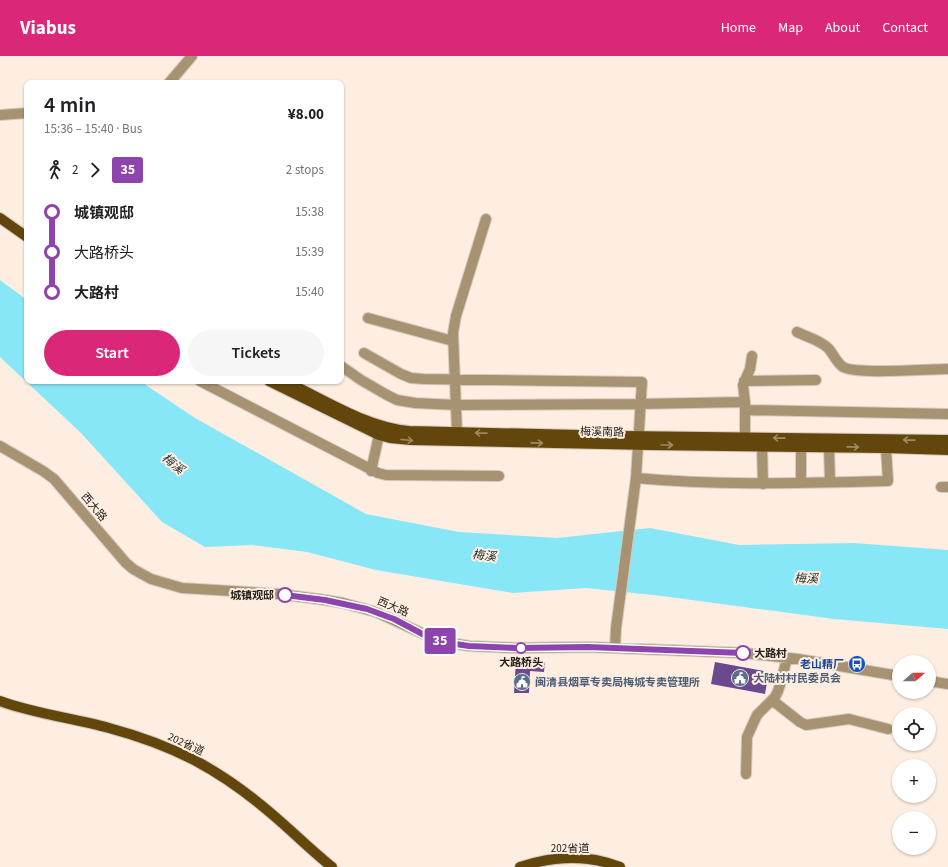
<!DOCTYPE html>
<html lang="en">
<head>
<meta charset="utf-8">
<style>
	body { margin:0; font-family:"Source Sans 3","Noto Sans SC",sans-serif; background:#f6f6f6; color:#202124; height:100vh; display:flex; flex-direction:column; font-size:15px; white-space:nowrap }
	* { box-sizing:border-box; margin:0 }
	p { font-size:13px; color:#757577 }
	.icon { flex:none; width:22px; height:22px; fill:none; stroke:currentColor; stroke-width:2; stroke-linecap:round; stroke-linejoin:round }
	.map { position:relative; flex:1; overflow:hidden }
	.sheet { position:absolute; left:24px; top:24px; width:320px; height:304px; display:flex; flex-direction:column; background:#fff; border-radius:8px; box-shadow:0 1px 3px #0004 }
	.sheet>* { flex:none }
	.badge { padding:0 8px; border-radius:3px; font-size:14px; line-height:26px }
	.needle { width:26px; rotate:70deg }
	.tools { position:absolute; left:892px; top:599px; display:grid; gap:8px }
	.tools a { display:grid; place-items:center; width:44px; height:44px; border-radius:50%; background:#fff; box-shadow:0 1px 3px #0004; font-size:20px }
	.map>.badge { position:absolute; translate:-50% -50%; box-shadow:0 0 0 2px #fff }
	.legs { display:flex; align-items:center; gap:6px; height:44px; padding:0 20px; font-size:13px }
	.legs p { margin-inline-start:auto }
	.overview { display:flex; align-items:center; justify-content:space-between; height:68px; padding:0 20px }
	h1 { font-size:22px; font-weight:600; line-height:30px }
	.button { display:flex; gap:8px; margin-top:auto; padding:8px 20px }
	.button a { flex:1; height:46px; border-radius:24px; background:#db2777; color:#fff; font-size:16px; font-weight:600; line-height:46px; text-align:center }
	.button a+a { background:#f6f6f6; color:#202124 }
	ul { padding:0 20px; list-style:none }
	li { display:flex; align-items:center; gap:14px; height:40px; font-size:15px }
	li i { display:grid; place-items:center; width:6px; height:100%; margin:0 5px; background:currentColor }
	li i::after { content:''; width:10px; height:10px; margin:-5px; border:3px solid; border-radius:50%; background:#fff }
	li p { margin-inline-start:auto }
	li:first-child i { background:linear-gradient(#0000 50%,currentColor 0) }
	li:last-child i { background:linear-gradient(currentColor 50%,#0000 0) }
	header { display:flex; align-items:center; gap:24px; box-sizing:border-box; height:56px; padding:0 20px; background:#db2777; color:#fff }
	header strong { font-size:19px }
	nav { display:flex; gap:22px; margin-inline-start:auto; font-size:14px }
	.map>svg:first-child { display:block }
	.water { fill:#87e7f7 }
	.building { fill:#6b4890 }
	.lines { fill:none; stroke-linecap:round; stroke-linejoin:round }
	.minor-casing { stroke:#d6c9bd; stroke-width:12 }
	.major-casing { stroke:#d6c9bd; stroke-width:12 }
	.minor { stroke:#a79271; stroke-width:10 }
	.major { stroke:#62460c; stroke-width:10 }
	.oneway { stroke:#a08961 }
	.line-1-casing { stroke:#fff; stroke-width:9 }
	.line-1 { stroke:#8e44ad; stroke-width:6 }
	.stop-1-dot { fill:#fff; stroke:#8e44ad; stroke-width:2 }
	.labels { text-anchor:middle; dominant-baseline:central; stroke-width:4; stroke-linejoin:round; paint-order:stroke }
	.street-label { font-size:11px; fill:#26201a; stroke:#fdeee1 }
	.stop-label { font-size:11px; font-weight:bold; fill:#26201a; stroke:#fdeee1; text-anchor:end }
	.transit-label { font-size:11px; font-weight:bold; fill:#164399; stroke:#fdeee1; text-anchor:end }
	.service-label { font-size:11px; font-weight:bold; fill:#4e5e75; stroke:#fdeee1; text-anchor:start }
	.water-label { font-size:12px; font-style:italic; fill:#1a3135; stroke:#fdeee1 }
</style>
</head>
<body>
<header>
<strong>Viabus</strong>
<nav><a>Home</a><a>Map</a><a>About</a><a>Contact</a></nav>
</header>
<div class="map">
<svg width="948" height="811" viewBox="0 0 948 811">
	<rect width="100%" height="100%" fill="#fdeee1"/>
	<path class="water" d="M0 224 27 244V325H140L195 362 366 458 459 476 557 482 650 472 739 489 854 487 948 494V573L834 563 662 540 586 532 513 537 376 514 307 496 252 489 205 491 162 466 81 377 0 301Z"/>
	<path class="building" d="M516 604 545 606 544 616 530 615 529 637H514Z
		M715 606 769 616 765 638 711 628Z"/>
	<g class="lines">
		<g class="minor-casing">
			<path id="minor" d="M169 27 192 0
				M0 59 27 57
				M368 262 453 285
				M797 276C807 281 820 284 828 292 833 297 836 306 843 311 857 319 928 313 948 313
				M364 297 401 318 411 322 423 323 642 326 636 422 616 572 615 592
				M341 310 361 324 387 339 397 344 415 347 456 349 638 348 745 346V390
				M200 325 378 417 386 419 499 420
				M744 325 816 324
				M745 346 743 329 750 313 752 300
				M745 354 948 358
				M457 376 453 277 456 260 486 163
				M0 390 43 415 54 423 126 507 133 513 151 523 182 532 279 538 325 544 343 547 376 556 439 585 469 590 517 592 588 591 744 597 798 603 899 620
				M762 390 763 428
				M801 390V427
				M829 391 830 426
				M371 415 379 379
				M636 422C720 430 804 427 888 425L886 392
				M941 431H948
				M929 625 948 628
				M772 644 800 666 806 669 849 663 888 673
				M746 718 747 681 757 659 775 641 778 635 781 626 787 602"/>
		</g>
		<g class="major-casing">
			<path id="major" d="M0 162 27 181
				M269 325 379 379 390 382 411 384 650 389 886 392 948 394
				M285 325C324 344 366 371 409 375L621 380 948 384
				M0 645C35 658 73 662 109 672 139 680 169 691 196 705 224 720 250 739 273 759 293 776 312 795 332 811
				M520 811C553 800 587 798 620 811"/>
		</g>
		<use href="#minor" class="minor"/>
		<use href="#major" class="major"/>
	</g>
	<defs><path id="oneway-shaft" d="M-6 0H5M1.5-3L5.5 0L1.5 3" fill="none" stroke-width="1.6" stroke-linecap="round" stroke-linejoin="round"/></defs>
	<g class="oneway">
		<use href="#oneway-shaft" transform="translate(481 377) rotate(-179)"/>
		<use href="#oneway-shaft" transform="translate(779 382) rotate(-179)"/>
		<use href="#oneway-shaft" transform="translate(407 384) rotate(5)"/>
		<use href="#oneway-shaft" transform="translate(909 384) rotate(-179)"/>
		<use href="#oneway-shaft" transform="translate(537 387) rotate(1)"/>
		<use href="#oneway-shaft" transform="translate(667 389)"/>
		<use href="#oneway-shaft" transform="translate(853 391) rotate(1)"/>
	</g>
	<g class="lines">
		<g class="line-1-casing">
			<path id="line-1" d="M285 539 325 544 367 553 394 563 430 582 449 587 469 590 517 592 588 591 743 597"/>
		</g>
		<use href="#line-1" class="line-1"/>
	</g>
	<defs>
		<g id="bus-disc" transform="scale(0.9)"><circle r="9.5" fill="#1a4fb4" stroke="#fdeee1"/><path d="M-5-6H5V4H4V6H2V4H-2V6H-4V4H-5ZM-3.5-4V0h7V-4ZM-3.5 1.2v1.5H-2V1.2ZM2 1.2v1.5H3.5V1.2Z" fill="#fff"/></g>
		<g id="civic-disc" transform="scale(0.9)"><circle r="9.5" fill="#5c6f8a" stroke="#fdeee1"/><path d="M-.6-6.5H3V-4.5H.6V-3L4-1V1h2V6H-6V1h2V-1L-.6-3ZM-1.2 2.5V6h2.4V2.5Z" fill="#fff"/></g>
	</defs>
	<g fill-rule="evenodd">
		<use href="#bus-disc" x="857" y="608"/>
		<use href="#civic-disc" x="740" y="622"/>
		<use href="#civic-disc" x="522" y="626"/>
	</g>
	<g class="stop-1-dot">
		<circle cx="285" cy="539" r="7"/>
		<circle cx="521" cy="592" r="5"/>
		<circle cx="743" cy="597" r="7"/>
	</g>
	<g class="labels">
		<g class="street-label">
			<text transform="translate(602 376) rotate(1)">梅溪南路</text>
			<text transform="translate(94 451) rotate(50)">西大路</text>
			<text transform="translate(393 551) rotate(23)">西大路</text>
			<text transform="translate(186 688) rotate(25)">202省道</text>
			<text x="570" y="792">202省道</text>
		</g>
		<g class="stop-label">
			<text x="274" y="539">城镇观邸</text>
			<text x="754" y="597" text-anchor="start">大路村</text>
			<text x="521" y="606" text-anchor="middle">大路桥头</text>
		</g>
		<g class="transit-label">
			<text x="844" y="608">老山精厂</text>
		</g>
		<g class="service-label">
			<text x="753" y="622">大陆村村民委员会</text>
			<text x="535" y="626">闽清县烟草专卖局梅城专卖管理所</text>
		</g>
		<g class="water-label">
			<text transform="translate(173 408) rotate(40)">梅溪</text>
			<text transform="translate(484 500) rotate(6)">梅溪</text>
			<text transform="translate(806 523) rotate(1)">梅溪</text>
		</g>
	</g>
</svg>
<div class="tools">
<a><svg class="needle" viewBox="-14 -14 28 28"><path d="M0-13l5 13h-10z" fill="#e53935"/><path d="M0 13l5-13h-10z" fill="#757577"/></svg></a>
<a><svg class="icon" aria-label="locate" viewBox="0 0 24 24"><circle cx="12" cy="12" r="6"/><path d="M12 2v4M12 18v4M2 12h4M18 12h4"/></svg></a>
<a>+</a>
<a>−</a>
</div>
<b class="badge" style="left:440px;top:585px;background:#8e44ad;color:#fff">35</b>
<section class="sheet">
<div class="overview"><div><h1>4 min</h1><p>15:36 – 15:40 · Bus</p></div><b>¥8.00</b></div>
<div class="legs"><svg class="icon" aria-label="walk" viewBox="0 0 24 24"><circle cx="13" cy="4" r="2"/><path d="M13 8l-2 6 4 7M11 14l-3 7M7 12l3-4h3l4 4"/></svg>2<svg class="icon" aria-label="forward" viewBox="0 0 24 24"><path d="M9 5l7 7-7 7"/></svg><b class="badge" style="background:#8e44ad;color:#fff">35</b><p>2 stops</p></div>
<ul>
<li><i style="color:#8e44ad"></i><b>城镇观邸</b><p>15:38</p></li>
<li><i style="color:#8e44ad"></i><span>大路桥头</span><p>15:39</p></li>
<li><i style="color:#8e44ad"></i><b>大路村</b><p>15:40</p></li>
</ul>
<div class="button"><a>Start</a><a>Tickets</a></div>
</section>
</div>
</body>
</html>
